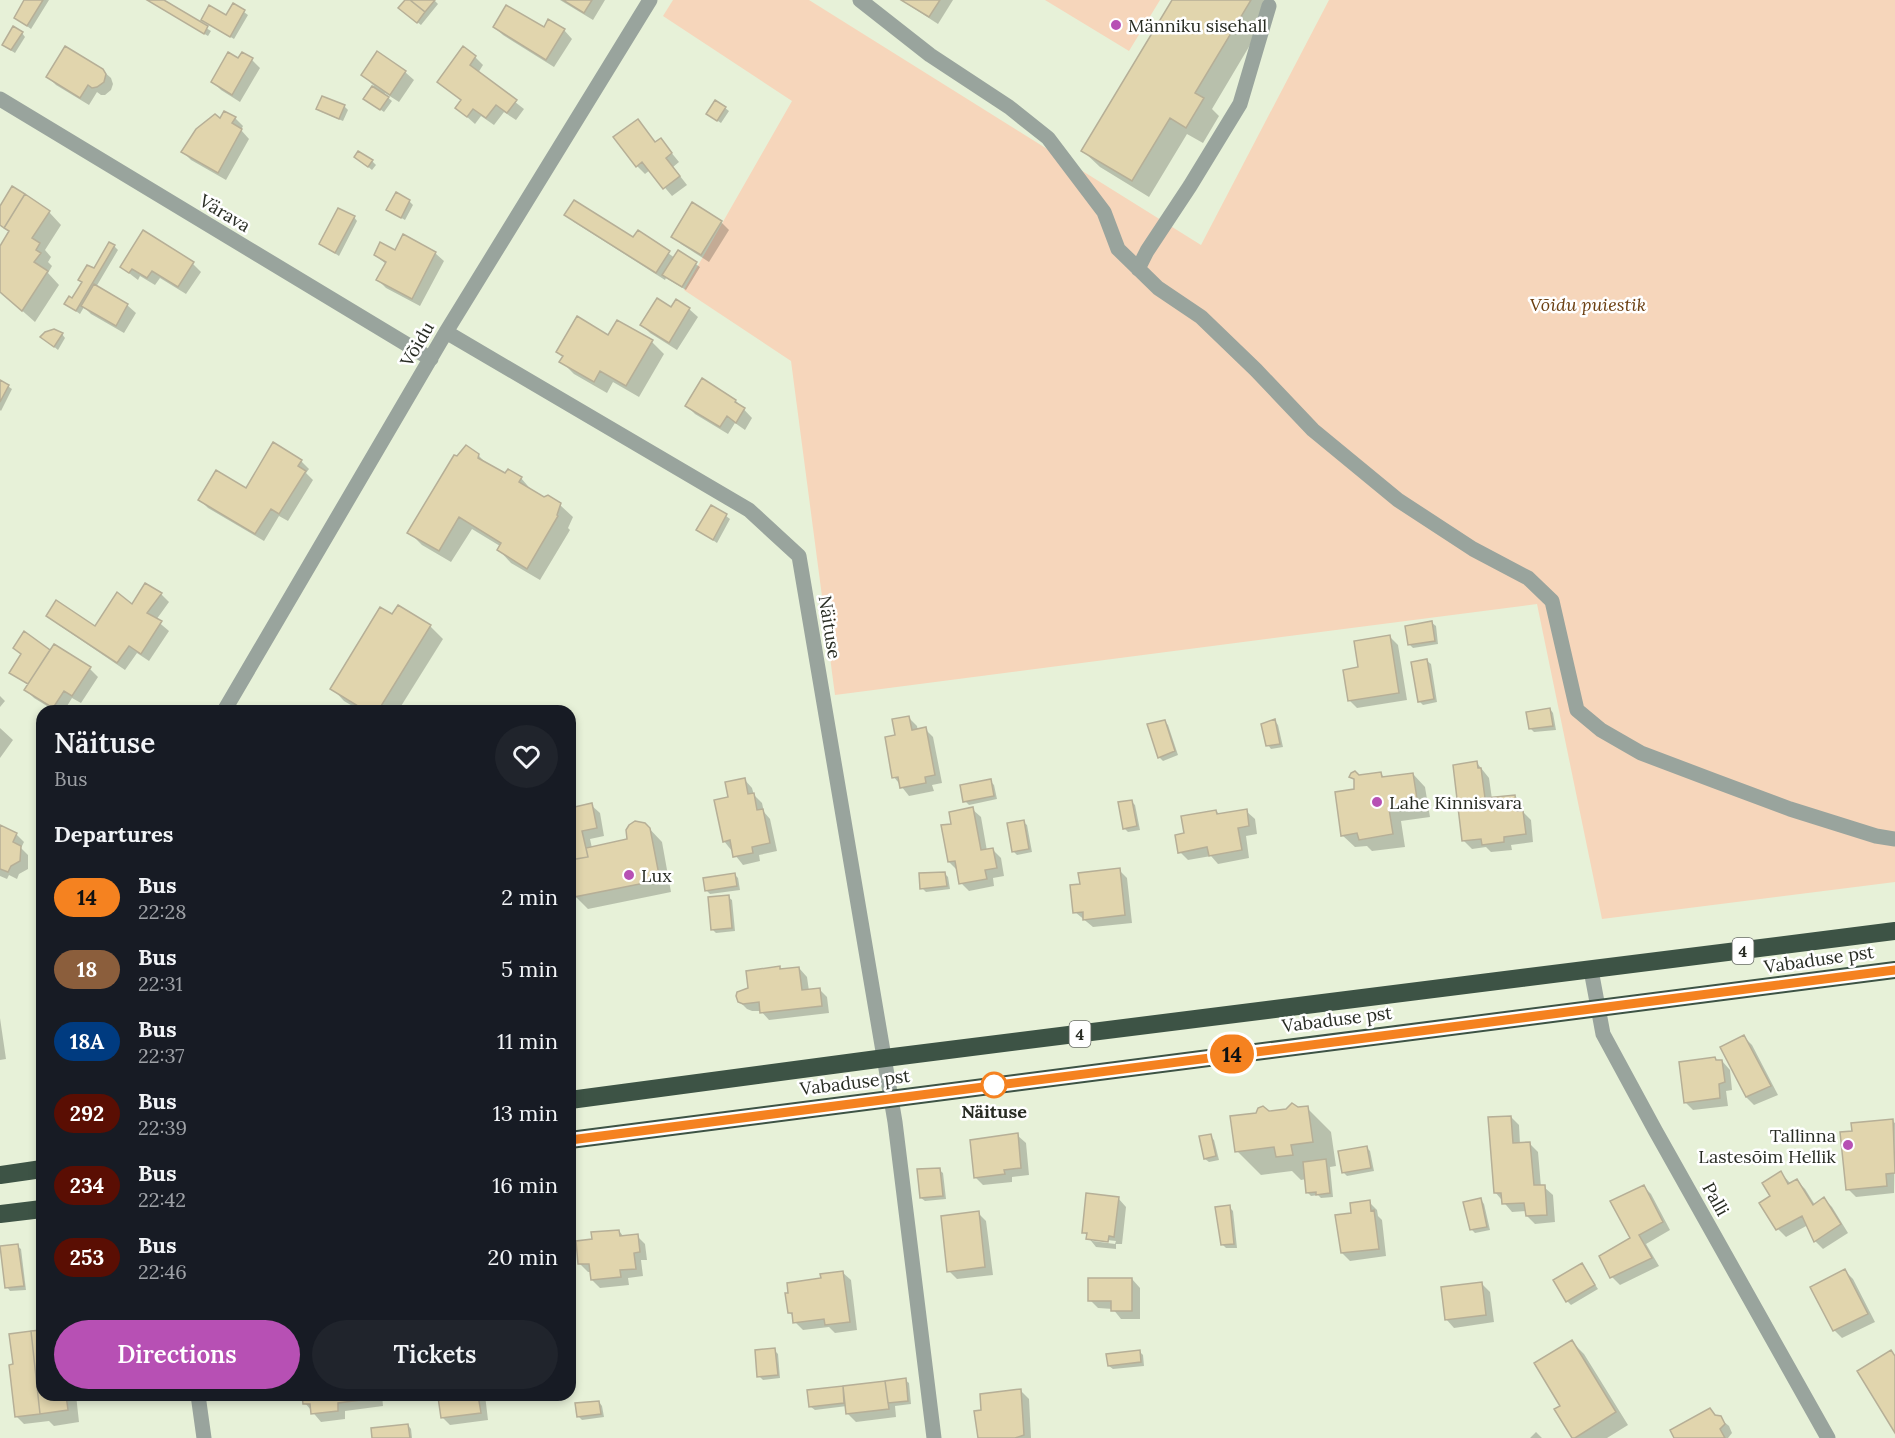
<!DOCTYPE html>
<html lang="en">
<head>
<meta charset="utf-8">
<style>
	body { margin:0; font-family:Lora,serif; background:#20242c; color:#f1f3f6; height:100vh; display:flex; flex-direction:column; font-size:22px; white-space:nowrap }
	* { box-sizing:border-box; margin:0 }
	p { font-size:20px; color:#9ea1a6 }
	.icon { flex:none; width:33px; height:33px; fill:none; stroke:currentColor; stroke-width:2; stroke-linecap:round; stroke-linejoin:round }
	.map { position:relative; flex:1; overflow:hidden }
	.side { position:absolute; left:36px; top:705px; width:540px; height:696px; display:flex; flex-direction:column; background:#171b24; border-radius:18px; box-shadow:0 3px 9px #0003 }
	.side>* { flex:none }
	.badge { padding:0 12px; border-radius:20px; font-size:21px; line-height:39px }
	.map>.badge { position:absolute; translate:-50% -50%; box-shadow:0 0 0 3px #fff }
	h2 { padding:0 18px; font-size:22px; line-height:54px }
	.round { display:grid; place-items:center; flex:none; width:63px; height:63px; border-radius:32px; background:#20242c }
	.head { display:flex; align-items:center; justify-content:space-between; height:102px; padding:0 18px }
	h1 { font-size:28px; font-weight:600; line-height:45px }
	.action { display:flex; gap:12px; margin-top:auto; padding:12px 18px }
	.action a { flex:1; height:69px; border-radius:36px; background:#b750b4; color:#fff; font-size:24px; font-weight:600; line-height:69px; text-align:center }
	.action a+a { background:#20242c; color:#f1f3f6 }
	ul { padding:0; list-style:none }
	li { display:flex; align-items:center; gap:18px; height:72px; padding:0 18px }
	li div { flex:1 }
	li b { display:block; font-size:22px }
	li em { font-style:normal }
	li .badge { min-width:66px; font-weight:700; text-align:center }
	.map>svg:first-child { display:block }
	.green { fill:#f6d6bb }
	.shadow { fill:#0003; fill-rule:evenodd }
	.building { fill:#e1d5ad; stroke:#b6af97; stroke-width:1.5 }
	.lines { fill:none; stroke-linecap:round; stroke-linejoin:round }
	.minor { stroke:#99a49d; stroke-width:15 }
	.highway { stroke:#3d5345; stroke-width:18 }
	.line-casing { stroke:#fff; stroke-width:14 }
	.line { stroke:#f58220; stroke-width:9 }
	.poi-dot { fill:#b750b4; stroke:#fff; stroke-width:2 }
	.stop-dot { fill:#fff; stroke:#f58220; stroke-width:3 }
	.labels { text-anchor:middle; dominant-baseline:central; stroke-width:5; stroke-linejoin:round; paint-order:stroke }
	.shield { fill:#fff; stroke:#686b65; stroke-width:1.5 }
	.shield-label { font-size:16px; font-weight:bold; fill:#282c23 }
	.poi-label { font-size:18px; fill:#282c23; stroke:#fff; text-anchor:start }
	.street-label { font-size:18px; fill:#282c23; stroke:#fff }
	.park-label { font-size:18px; font-style:italic; fill:#6c4012; stroke:#fff }
	.stop-label { font-size:18px; font-weight:bold; fill:#282c23; stroke:#fff }
</style>
</head>
<body>
<div class="map">
<svg width="1895" height="1438" viewBox="0 0 1895 1438">
	<rect width="100%" height="100%" fill="#e7f1d8"/>
	<path class="green" d="M673 0H809L1201 245 1329 0H1895V882L1602 919 1537 604 835 695 791 361 684 290 792 101 663 16Z
		M1045 0H1160L1129 51Z"/>
	<path class="shadow" d="M26 0H49L31 29 16 18Z
		M148 0H161L211 31 208 36Z
		M407 0H434L438 4 421 25 404 12Z
		M560 0H605L593 20Z
		M901 0H953L938 24Z
		M1174 0H1272L1275 3 1212 109 1219 116 1203 143 1187 134 1149 197 1100 167 1083 151Z
		M234 5 248 15 234 39 207 23 227 17Z
		M494 27 564 30 572 39 554 67 503 35Z
		M22 33 25 37 15 53 7 48Z
		M378 53 405 72 414 80 399 102 385 93 384 94 392 101 384 112 365 99 374 86 363 75Z
		M243 54 252 60 260 68 240 102 221 90 213 82 239 60Z
		M475 57 483 65 478 73 524 109 516 120 504 112 494 125 481 116 475 124 457 108 462 101 439 82Z
		M102 70 111 78 113 84 111 90 105 95H101L97 92 89 105 56 85 48 77Z
		M344 106 348 110 343 121 322 112 318 109Z
		M725 108 729 111 721 123 712 117Z
		M235 118 243 126 241 130 249 139 226 180 191 160 183 152 221 120Z
		M637 121 656 143 661 140 679 162 673 167 687 185 672 196 650 170 645 174 637 166Z
		M356 157 372 161 376 165 372 170Z
		M409 201 413 205 405 220 388 210Z
		M0 208 49 212 61 225 45 250 51 257 48 262 52 266 48 273 59 285 35 322 0 291V249L10 232 0 225Z
		M566 214 634 239 638 232 675 258 678 252 700 267 686 290 666 278 665 280 574 222Z
		M354 217 357 221 339 256 321 244Z
		M721 222 729 230 709 262 681 244 673 236Z
		M114 246 118 250 96 287 127 305 136 313 124 333 91 314 84 307 80 314 70 307 73 300 94 270Z
		M395 252 435 253 444 261 420 306 386 288 378 280 386 264 375 255Z
		M193 264 201 272 186 294 160 278 155 285 140 276 138 280 121 267Z
		M676 301 689 309 698 317 677 350 650 333 642 325 672 309Z
		M62 334 65 338 58 350 42 337Z
		M609 337 652 342 664 354 639 397 613 382 607 393 574 374 561 361 563 358 558 352Z
		M0 381 12 389 1 411 0 410Z
		M736 401 752 418 745 430 735 423 728 434 695 414 687 406Z
		M478 455 488 465 505 475 521 478 533 492 560 505 573 517 568 528 570 530 540 580 511 563 499 550 500 546 472 529 451 562 422 545 409 532Z
		M301 461 309 469 306 473 313 480 288 521 279 516 264 541 208 508 200 500 246 490Z
		M726 516 730 519 717 543 698 530Z
		M161 594 169 602 156 620 169 631 149 661 137 653 125 670 56 623 48 615 95 628 132 606Z
		M398 607 430 626 443 639 398 711H361L344 701 332 688 392 616Z
		M1432 623 1436 626 1438 644 1413 648 1409 644Z
		M24 634 51 652 90 669 98 677 81 703 72 698 64 711H55L34 698 26 690 29 686 11 672 22 654Z
		M1390 637 1398 645 1407 700 1357 708 1349 700 1360 669Z
		M1427 661 1431 664 1437 702 1423 705 1419 701Z
		M0 696 5 701 0 707Z
		M1550 709 1553 713 1556 730 1534 732 1530 728Z
		M909 718 917 726 918 731 925 729 933 737 942 783 932 785 934 791 909 796 894 777 897 736Z
		M1164 721 1168 725 1178 755 1163 761 1159 757Z
		M1275 721 1278 725 1283 747 1271 749 1268 745Z
		M0 728 13 740 0 758Z
		M1477 763 1489 778 1492 799 1515 796 1523 804 1524 813 1531 820 1533 842 1511 845 1512 850 1491 852 1486 847 1472 849 1464 841Z
		M1380 773 1385 778 1413 774 1425 787 1430 817 1401 821 1405 847 1372 851 1367 846 1355 847 1342 835 1356 790 1355 781 1351 776Z
		M744 779 752 788 754 795 762 803 764 812 770 819 777 851 759 855 760 861 743 865 724 841Z
		M990 781 994 785 997 799 969 805 965 801Z
		M1132 802 1135 805 1140 830 1128 832 1124 828Z
		M591 805 600 813 604 836 590 839 592 848 629 841 645 824 662 842 671 892 588 909 575 896 570 868V809Z
		M972 809 981 817 987 851 993 850 1001 858 1004 876 993 878 994 886 969 891 961 883 957 870 949 862Z
		M1216 811 1220 815 1246 811 1255 819 1257 834 1246 836 1249 858 1218 864 1211 856 1188 860 1180 852 1186 834Z
		M1023 822 1027 825 1032 852 1017 855 1013 851Z
		M0 827 16 834 24 842 21 848 28 855V869L19 874 17 879 9 875 7 879 0 876Z
		M1119 870 1127 878 1132 923 1093 927 1075 912 1082 886Z
		M944 873 948 877 950 889 926 892 922 888Z
		M734 874 738 878 740 890 710 894 706 890Z
		M728 897 732 900 735 931 716 933 713 930Z
		M779 968 782 971 799 968 807 977 809 991 819 989 827 997 829 1013 769 1020 761 1011H752L747 1009 739 1001 750 989Z
		M0 1018 6 1059 0 1060Z
		M1744 1037 1752 1045 1778 1095 1754 1105 1746 1097Z
		M1722 1061 1730 1070 1732 1090 1726 1091 1728 1106 1693 1110 1685 1102Z
		M1307 1108 1331 1132 1336 1166 1330 1167 1333 1197 1321 1198 1318 1195 1311 1196 1307 1192 1306 1179 1301 1180 1292 1171 1261 1175 1237 1151 1269 1112Z
		M1511 1117 1519 1125 1520 1144H1530L1538 1152 1541 1187H1544L1553 1195 1555 1222 1535 1224 1527 1216V1211L1512 1212 1495 1192Z
		M1892 1121 1895 1123 1894 1193 1856 1197 1848 1189 1854 1132Z
		M1017 1135 1026 1143 1029 1175 1012 1177V1182L983 1185 975 1177Z
		M1210 1136 1214 1140 1219 1160 1209 1162 1205 1159Z
		M1367 1148 1370 1151 1374 1171 1347 1176 1343 1172Z
		M939 1170 943 1173 946 1199 925 1201 921 1198Z
		M1781 1173 1791 1184 1797 1181 1805 1189 1815 1205 1824 1199 1832 1207 1848 1233 1823 1249 1815 1241 1808 1225 1786 1237 1778 1229 1761 1203 1772 1197Z
		M1643 1186 1651 1194 1670 1230 1646 1244 1659 1266 1620 1285 1612 1277 1632 1239Z
		M1118 1198 1126 1207 1122 1244H1116V1249L1096 1247 1084 1232ZM1089 1238 1116 1241 1115 1244 1093 1241Z
		M1481 1200 1484 1204 1490 1230 1475 1233 1471 1229Z
		M1369 1202 1377 1210 1378 1216 1382 1220 1386 1256 1350 1261 1342 1253 1353 1214Z
		M1229 1207 1233 1211 1237 1248H1226L1222 1244Z
		M978 1213 986 1221 993 1275 957 1279 949 1271Z
		M619 1231 624 1237 637 1236 645 1244 647 1260H641L643 1276 628 1278 629 1285 600 1288 592 1280V1272H588L580 1264Z
		M17 1246 21 1249 26 1290 10 1291 7 1287Z
		M1582 1265 1598 1289 1571 1305 1567 1301Z
		M1845 1271 1853 1279 1875 1322 1842 1338 1834 1330Z
		M842 1272 851 1280 857 1330 835 1333 829 1327 803 1330 795 1322 794 1317 790 1313 822 1279Z
		M1132 1279 1140 1288V1319H1121L1113 1309 1098 1308 1090 1300Z
		M1481 1283 1490 1292 1494 1322 1454 1328 1446 1319Z
		M42 1332V1395H76L79 1422 54 1426 49 1421 24 1424 16 1416 14 1366Z
		M1572 1342 1584 1354 1628 1425 1607 1438H1574L1562 1406Z
		M774 1350 778 1354 780 1378 763 1380 759 1376Z
		M1139 1351 1143 1355 1144 1366 1113 1369 1109 1366Z
		M905 1380 909 1383 911 1404 895 1406 896 1417 856 1422 847 1413V1406L815 1410 811 1407 809 1391Z
		M1021 1391 1029 1399 1031 1438H979Z
		M304 1395H382L383 1406 345 1411V1419L321 1422 305 1403Z
		M453 1395H485L488 1420 450 1425 442 1417Z
		M599 1402 602 1406 604 1417 582 1420 578 1416Z
		M1710 1410 1729 1426 1732 1433 1728 1438H1675Z
		M408 1425 411 1429 412 1438H374Z
		M1536 1432 1542 1438H1530Z"/>
	<path class="building" d="M24 0H43L27 26 14 18Z
		M147 0H164L208 26 204 34Z
		M405 0H410L425 12 417 23 398 8Z
		M410 0H435L425 12Z
		M563 0H592L584 13Z
		M901 0H940L929 17Z
		M1172 0H1251L1195 93 1204 98 1186 128 1170 118 1132 181 1081 151Z
		M233 3 245 10 230 37 201 20 209 5 226 15Z
		M506 5 544 27 548 19 565 29 546 60 493 27Z
		M13 26 23 32 11 50 2 45Z
		M65 46 103 69 106 74 104 82 97 87 92 88 88 85 80 98 46 77Z
		M463 46 476 56 470 65 517 100 507 113 496 105 486 118 473 109 467 117 455 108 461 100 437 82Z
		M377 51 406 71 390 95 361 75Z
		M228 52 238 58 242 52 253 58 232 95 211 82Z
		M372 86 389 97 380 110 363 99Z
		M322 96 345 105 339 119 316 109Z
		M715 100 726 107 717 121 706 114Z
		M224 111 236 117 232 123 242 129 218 173 181 152 196 129 215 114 220 118Z
		M638 119 655 142 661 138 672 153 666 158 680 176 663 189 642 162 636 167 613 137Z
		M358 151 373 160 368 167 354 157Z
		M12 186 25 194 4 228 0 225V206Z
		M396 192 410 200 401 218 386 210Z
		M25 194 50 211 32 238 40 243 36 250 41 253 34 262 48 271 22 311 0 292V246L9 231 4 228Z
		M574 200 633 237 638 230 670 251 656 273 564 215Z
		M692 202 722 221 701 255 671 237Z
		M338 208 355 216 335 253 319 244Z
		M143 230 194 262 178 287 152 271 147 278 132 269 129 273 120 267Z
		M403 234 436 252 412 299 376 280 386 262 374 255 380 242 395 250Z
		M109 242 115 245 76 311 64 304 69 296 72 298 82 282 78 280 87 265 94 268Z
		M678 250 697 262 682 287 662 275Z
		M94 284 128 304 116 326 81 306Z
		M657 298 671 307 676 299 690 308 669 343 640 325Z
		M577 316 608 335 617 320 653 340 626 386 600 371 594 382 559 362 563 356 556 352Z
		M54 329 63 333 54 347 40 337 45 332Z
		M702 378 736 400 735 402 745 408 736 423 727 416 720 427 685 406Z
		M0 380 9 385 0 402Z
		M273 442 302 460 298 466 306 471 279 514 271 509 255 534 198 500 216 470 246 488Z
		M466 445 479 454 478 458 505 473 508 469 522 477 519 482 544 497 548 495 561 503 557 515 558 516 527 569 497 550 501 543 459 517 439 551 407 533 454 455 457 456Z
		M711 505 727 514 713 540 696 530Z
		M145 583 162 593 147 613 162 621 141 654 129 646 117 663 46 616 56 600 95 626 117 592 132 604Z
		M398 605 431 625 378 711H366L330 689 380 607 392 614Z
		M1432 621 1435 641 1408 645 1405 626Z
		M24 631 50 650 28 684 9 673 21 654 13 648Z
		M1390 635 1399 693 1348 701 1343 670 1358 667 1354 641Z
		M54 644 91 667 72 696 64 691 53 708 24 690Z
		M1427 659 1434 699 1418 702 1411 662Z
		M1550 708 1553 726 1529 729 1526 712Z
		M909 716 912 730 926 727 935 775 925 777 926 783 900 788 898 777 892 778 885 737 895 735 892 719Z
		M1275 719 1280 744 1266 746 1261 724Z
		M1165 720 1175 751 1158 758 1147 724Z
		M1477 761 1478 768H1481L1485 798 1515 795 1517 811H1523L1526 834 1504 837V842L1482 845 1481 839 1462 841 1453 765Z
		M1355 771 1359 775 1381 772 1382 777 1413 773 1418 805 1389 809 1393 834 1359 840 1357 833 1341 836 1335 792 1354 789V779L1349 777 1351 773Z
		M745 778 748 794 754 793 757 810 763 809 770 843 752 847 753 853 733 857 730 840 723 842 714 800 728 797 725 782Z
		M991 779 994 796 963 802 960 785Z
		M1132 800 1137 826 1123 829 1118 802Z
		M592 803 597 828 582 831 588 857 570 860V808Z
		M973 807 981 850 993 848 997 868 985 870 987 879 959 884 955 861 948 862 941 825 951 824 949 812Z
		M1247 809 1249 826 1238 828 1242 850 1209 856 1207 847 1178 853 1175 835 1184 833 1181 816 1216 810 1217 814Z
		M1024 820 1029 849 1012 852 1007 823Z
		M635 821 645 823 650 828 660 880 574 897 570 876V860L588 857 586 848 627 839 626 830 629 825Z
		M0 825 17 833 13 842 21 846 20 861 11 866 8 872 0 869Z
		M1120 868 1125 915 1083 920V912L1073 913 1070 885 1080 884 1078 873Z
		M945 872 947 886 920 889 919 873Z
		M735 873 737 886 705 891 703 878Z
		M729 895 732 928 711 930 708 897Z
		M780 966V969L799 967 802 990 820 988 822 1006 760 1013 759 1002 743 1004 738 1002 736 996 737 992 748 988 746 971Z
		M1744 1035 1771 1086 1746 1097 1720 1047Z
		M1715 1057 1716 1060H1722L1725 1082 1719 1084 1720 1098 1684 1103 1679 1062Z
		M1292 1103 1298 1107 1308 1106 1313 1142 1291 1145 1293 1155 1276 1157 1274 1147 1235 1152 1230 1116 1256 1113 1258 1108 1263 1106 1269 1111 1286 1109Z
		M1511 1116 1513 1143 1530 1142 1534 1185H1545L1547 1215 1526 1216 1524 1203 1502 1204 1501 1193H1494L1488 1117Z
		M1893 1119 1895 1173 1886 1174 1887 1186 1846 1190 1840 1132 1852 1131 1851 1123Z
		M1018 1133 1021 1168 1004 1170 1005 1174 974 1178 970 1140Z
		M1211 1134 1216 1156 1204 1159 1199 1136Z
		M1367 1146 1371 1168 1342 1173 1338 1151Z
		M1326 1159 1330 1193 1316 1195V1192L1306 1193 1303 1162Z
		M940 1168 943 1196 920 1198 917 1169Z
		M1781 1171 1788 1184 1797 1179 1813 1205 1824 1197 1841 1224 1814 1242 1802 1216 1776 1230 1759 1203 1770 1196 1762 1183Z
		M1644 1185 1663 1222 1639 1235 1652 1258 1610 1278 1599 1256 1630 1238 1610 1201Z
		M1086 1193 1119 1197 1114 1237 1109 1236 1108 1242 1086 1239 1087 1233H1082Z
		M1481 1198 1487 1227 1470 1230 1463 1202Z
		M1370 1200 1371 1211 1374 1210 1379 1249 1341 1253 1335 1215 1351 1213 1350 1203Z
		M1230 1205 1234 1244 1221 1245 1215 1207Z
		M979 1211 985 1267 947 1272 941 1216Z
		M619 1230 620 1236 638 1234 640 1252 634 1253 636 1269 620 1270 621 1277 591 1280 589 1264H578L576 1241 592 1239 591 1232Z
		M18 1244 24 1286 5 1288 0 1246Z
		M1582 1263 1595 1285 1566 1302 1553 1280Z
		M1845 1269 1868 1314 1833 1331 1810 1287Z
		M843 1271 850 1322 825 1325 824 1319 793 1323 792 1313H788L785 1293H788L787 1283 821 1278 820 1274Z
		M1088 1278H1132V1311H1111V1301H1088Z
		M1482 1282 1486 1315 1445 1320 1441 1287Z
		M42 1330V1395H66L68 1410 40 1414 31 1331Z
		M31 1331 40 1414 15 1417 9 1365 13 1364 9 1334Z
		M1572 1340 1616 1412 1575 1438H1572L1554 1409 1560 1406 1534 1363Z
		M775 1348 778 1375 757 1377 755 1350Z
		M1140 1350 1141 1362 1108 1366 1106 1354Z
		M1891 1350 1895 1356V1433L1857 1371Z
		M906 1378 908 1401 888 1403 885 1381Z
		M885 1381 889 1409 846 1414 843 1386Z
		M843 1386 844 1403 809 1407 807 1390Z
		M1021 1389 1024 1435 1015 1438H978L974 1411 981 1410 980 1394Z
		M302 1395H375L376 1398 338 1403V1411L311 1414 310 1404H303Z
		M451 1395H478L481 1413 441 1418 438 1397Z
		M599 1401 601 1414 577 1417 575 1403Z
		M1710 1408 1715 1415 1721 1416 1725 1424 1720 1429 1725 1438H1674L1670 1430Z
		M408 1424 410 1438H372L371 1428Z"/>
	<g class="lines">
		<path class="minor" d="M860 0 930 55 1009 107 1048 138 1104 212 1118 249 1158 288 1201 317 1256 370 1313 430 1398 500 1473 549 1528 578 1552 601 1577 710 1601 730 1641 753 1715 781 1790 809 1876 836 1895 839
			M0 99 431 359
			M1138 269 1147 251 1190 186 1240 104 1269 6
			M446 332 749 510 799 556 895 1122 934 1438
			M224 711 446 332 650 0
			M1591 970 1603 1034 1655 1130 1828 1438
			M198 1395 204 1438"/>
		<path class="highway" d="M570 1100 885 1058 1895 931
			M570 1140 1895 970
			M0 1175 42 1169
			M0 1214 42 1209"/>
	</g>
	<g class="lines">
		<g class="line-casing">
			<path id="line" d="M570 1140 1895 970"/>
		</g>
		<use href="#line" class="line"/>
	</g>
	<g class="poi-dot">
		<circle cx="1116" cy="25" r="6"/>
		<circle cx="1377" cy="802" r="6"/>
		<circle cx="629" cy="875" r="6"/>
		<circle cx="1848" cy="1145" r="6"/>
	</g>
	<circle class="stop-dot" cx="994" cy="1085" r="12"/>
	<g class="labels">
		<g class="shield">
			<rect x="1732.5" y="938" width="21" height="26" rx="4.5"/>
			<rect x="1069.5" y="1021" width="21" height="26" rx="4.5"/>
		</g>
		<g class="shield-label">
			<text x="1743" y="951">4</text>
			<text x="1080" y="1034">4</text>
		</g>
		<g class="poi-label">
			<text x="1128" y="25">Männiku sisehall</text>
			<text x="1389" y="802">Lahe Kinnisvara</text>
			<text x="641" y="875">Lux</text>
			<text x="1836" y="1135" text-anchor="end">Tallinna<tspan x="1836" dy="21">Lastesõim Hellik</tspan></text>
		</g>
		<g class="street-label">
			<text transform="translate(225 213) rotate(31)">Värava</text>
			<text transform="translate(417 344) rotate(-60)">Võidu</text>
			<text transform="translate(830 627) rotate(81)">Näituse</text>
			<text transform="translate(1819 959) rotate(-8)">Vabaduse pst</text>
			<text transform="translate(1337 1019) rotate(-7)">Vabaduse pst</text>
			<text transform="translate(855 1082) rotate(-7)">Vabaduse pst</text>
			<text transform="translate(1716 1199) rotate(61)">Palli</text>
		</g>
		<g class="park-label">
			<text x="1588" y="304">Võidu puiestik</text>
		</g>
		<g class="stop-label">
			<text x="994" y="1111">Näituse</text>
		</g>
	</g>
</svg>
<b class="badge" style="left:1232px;top:1054px;background:#f58220;color:#111">14</b>
<section class="side">
<div class="head"><div><h1>Näituse</h1><p>Bus</p></div><a class="round"><svg class="icon" aria-label="heart" viewBox="0 0 24 24"><path d="M12 20l-8-8c-3-5 5-10 8-4 3-6 11-1 8 4z"/></svg></a></div>
<h2>Departures</h2>
<ul>
<li><span class="badge" style="background:#f58220;color:#111">14</span><div><b>Bus</b><p>22:28</p></div><em>2 min</em></li>
<li><span class="badge" style="background:#8b5e3c;color:#fff">18</span><div><b>Bus</b><p>22:31</p></div><em>5 min</em></li>
<li><span class="badge" style="background:#003b80;color:#fff">18A</span><div><b>Bus</b><p>22:37</p></div><em>11 min</em></li>
<li><span class="badge" style="background:#5a0e03;color:#fff">292</span><div><b>Bus</b><p>22:39</p></div><em>13 min</em></li>
<li><span class="badge" style="background:#5a0e03;color:#fff">234</span><div><b>Bus</b><p>22:42</p></div><em>16 min</em></li>
<li><span class="badge" style="background:#5a0e03;color:#fff">253</span><div><b>Bus</b><p>22:46</p></div><em>20 min</em></li>
</ul>
<div class="action"><a>Directions</a><a>Tickets</a></div>
</section>
</div>
</body>
</html>
